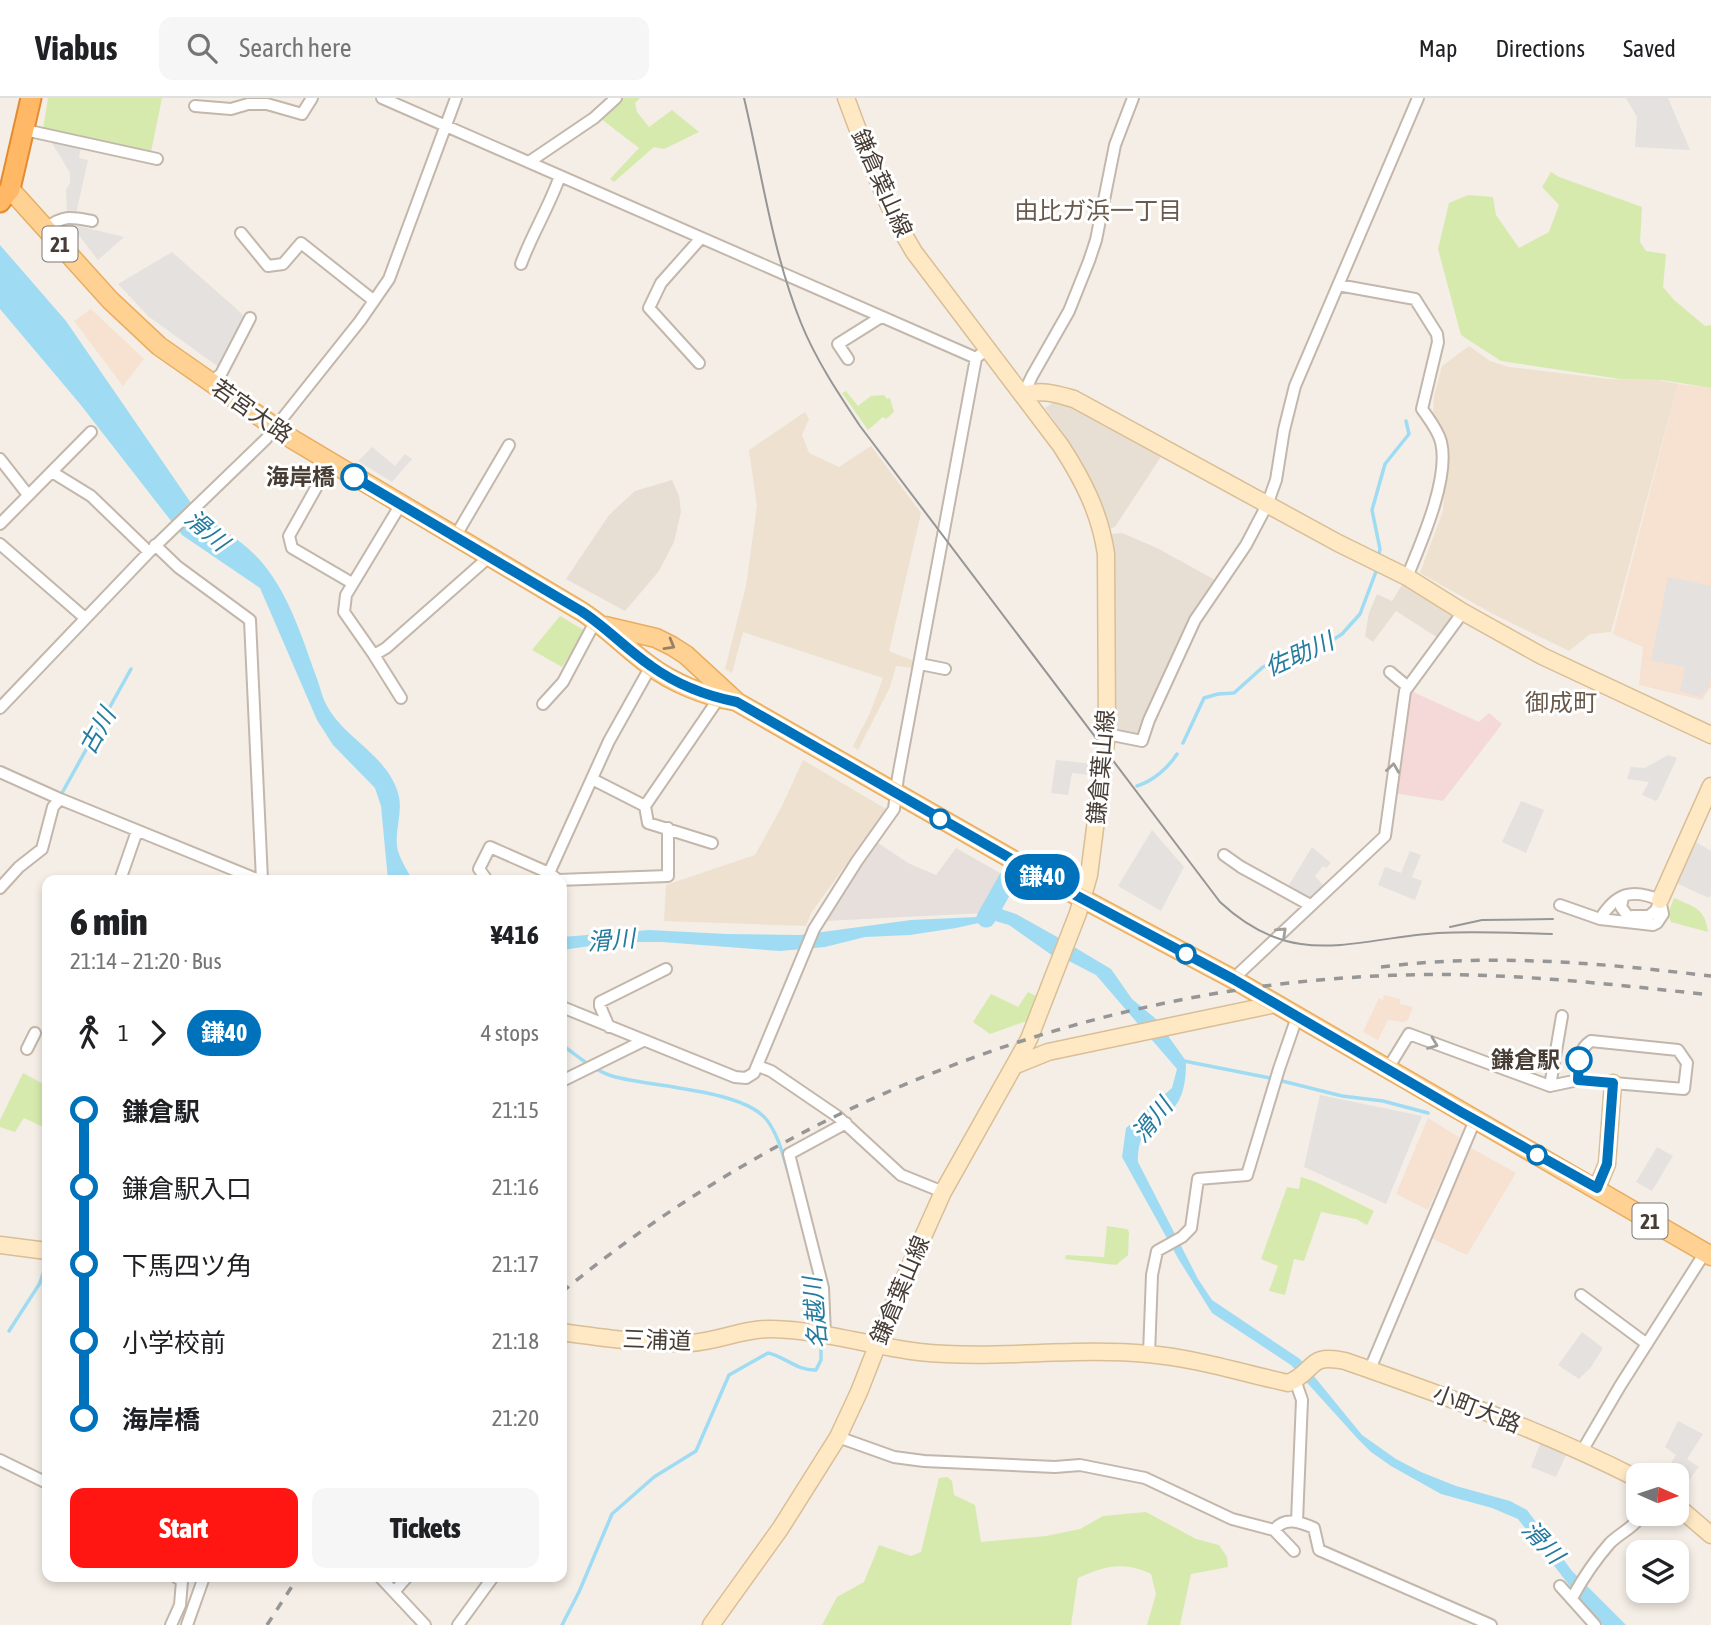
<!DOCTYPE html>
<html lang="en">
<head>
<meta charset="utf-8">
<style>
	body { margin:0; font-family:"Asap Condensed","Noto Sans JP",sans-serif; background:#f6f6f6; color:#202124; height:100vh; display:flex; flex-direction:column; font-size:26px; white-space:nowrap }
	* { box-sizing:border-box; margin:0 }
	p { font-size:23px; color:#757577 }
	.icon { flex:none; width:38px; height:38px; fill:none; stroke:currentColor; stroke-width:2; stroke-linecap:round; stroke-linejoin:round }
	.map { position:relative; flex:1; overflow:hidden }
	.panel { position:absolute; left:42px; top:777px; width:525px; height:707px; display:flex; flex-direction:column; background:#fff; border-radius:14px; box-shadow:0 4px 10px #0003 }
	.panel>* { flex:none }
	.badge { padding:0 14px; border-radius:23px; font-size:24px; line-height:46px }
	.needle { width:46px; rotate:93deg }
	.fabs { position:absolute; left:1626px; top:1365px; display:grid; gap:14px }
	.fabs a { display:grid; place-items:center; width:63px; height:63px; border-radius:14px; background:#fff; box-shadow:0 4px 10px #0003; font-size:35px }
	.map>.badge { position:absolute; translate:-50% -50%; box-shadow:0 0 0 4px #fff }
	.legs { display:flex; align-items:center; gap:10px; height:77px; padding:0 28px; font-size:23px }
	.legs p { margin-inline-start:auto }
	.overview { display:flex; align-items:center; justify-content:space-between; height:119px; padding:0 28px }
	h1 { font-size:38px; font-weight:800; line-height:52px }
	.primary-button { display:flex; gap:14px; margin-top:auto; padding:14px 28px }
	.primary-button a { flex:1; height:80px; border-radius:14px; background:#ff1612; color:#fff; font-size:28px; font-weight:800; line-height:80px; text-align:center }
	.primary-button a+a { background:#f6f6f6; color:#202124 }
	ul { padding:0 28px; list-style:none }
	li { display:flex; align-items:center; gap:24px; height:77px; font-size:26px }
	li i { display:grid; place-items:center; width:10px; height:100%; margin:0 9px; background:currentColor }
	li i::after { content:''; width:18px; height:18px; margin:-9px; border:5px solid; border-radius:50%; background:#fff }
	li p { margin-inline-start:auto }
	li:first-child i { background:linear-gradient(#0000 50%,currentColor 0) }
	li:last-child i { background:linear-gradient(currentColor 50%,#0000 0) }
	header { display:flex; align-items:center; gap:42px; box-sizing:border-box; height:98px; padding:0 35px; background:#fff; border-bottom:2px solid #e0e0e0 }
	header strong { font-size:33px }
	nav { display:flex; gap:38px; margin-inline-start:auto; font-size:24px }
	.search { width:490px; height:63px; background:#f6f6f6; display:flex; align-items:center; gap:18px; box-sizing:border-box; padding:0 24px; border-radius:14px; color:#757577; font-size:26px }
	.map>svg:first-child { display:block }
	.residential { fill:#e8dfd4 }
	.commercial { fill:#f7e1d0 }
	.industrial { fill:#e6dfdb }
	.education { fill:#eee1cf }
	.medical { fill:#f5d9d9 }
	.green { fill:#d6eaad }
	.parking { fill:#e4e1de }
	.water { fill:#9fdcf3 }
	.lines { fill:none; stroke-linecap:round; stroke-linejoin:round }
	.stream { stroke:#9fdcf3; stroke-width:3.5 }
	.river { stroke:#9fdcf3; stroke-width:19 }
	.street-casing { stroke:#c3b7ab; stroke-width:14 }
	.secondary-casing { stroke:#d9be96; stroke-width:19 }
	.primary-casing { stroke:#e9ad5f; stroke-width:21 }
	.highway-casing { stroke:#e48a2f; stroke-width:23 }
	.street { stroke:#fff; stroke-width:10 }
	.secondary { stroke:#ffe9c5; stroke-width:16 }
	.primary { stroke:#ffd294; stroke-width:18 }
	.highway { stroke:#ffb866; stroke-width:19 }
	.tram { stroke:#969696; stroke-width:2 }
	.rail { stroke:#969696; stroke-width:3.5; stroke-dasharray:9 9; stroke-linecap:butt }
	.oneway { stroke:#9a8060 }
	.oneway2 { stroke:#a39e9a }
	.line-1-casing { stroke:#fff; stroke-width:16 }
	.line-1 { stroke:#0072bc; stroke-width:10 }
	.stop-1-dot { fill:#fff; stroke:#0072bc; stroke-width:3.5 }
	.labels { text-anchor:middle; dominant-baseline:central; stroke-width:6; stroke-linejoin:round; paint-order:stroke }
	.shield { fill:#fff; stroke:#7e7772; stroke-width:2 }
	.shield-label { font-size:21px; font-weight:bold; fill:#473d35 }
	.street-label { font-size:23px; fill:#473d35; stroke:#fff }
	.stop-label { font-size:23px; font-weight:bold; fill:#473d35; stroke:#fff; text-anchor:end }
	.neighbourhood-label { font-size:24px; fill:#6a5a4c; stroke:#fff }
	.water-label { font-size:24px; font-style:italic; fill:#257b9e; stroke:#fff }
</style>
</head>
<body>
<header>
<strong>Viabus</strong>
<div class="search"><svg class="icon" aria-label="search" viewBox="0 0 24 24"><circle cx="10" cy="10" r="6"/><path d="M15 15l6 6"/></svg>Search here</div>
<nav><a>Map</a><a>Directions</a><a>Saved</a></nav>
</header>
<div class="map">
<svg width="1711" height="1527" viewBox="0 0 1711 1527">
	<rect width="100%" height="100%" fill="#f4eee6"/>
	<path class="residential" d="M1055 303 1067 305 1164 354 1115 429 1109 431 1092 386 1071 346 1045 310Z
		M672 382 679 398 681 414 674 444 659 473 625 513 566 481 609 417 635 393Z
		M1122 435 1157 450 1217 483 1190 519 1137 638 1118 634 1114 628 1110 436Z
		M1403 485 1455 518 1438 540 1396 513 1373 544 1365 538 1369 515 1377 496 1392 503Z"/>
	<path class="commercial" d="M91 211 144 261 123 288 74 223Z
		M1678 286 1711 290V589L1702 602 1639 587 1643 549 1613 536Z
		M1384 897 1400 901V906L1413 909 1408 922 1403 924 1388 922 1378 942 1363 934 1379 900 1383 902Z
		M1428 1020 1460 1040 1428 1112 1396 1096Z
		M1471 1050 1516 1075 1467 1157 1431 1140Z"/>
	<path class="industrial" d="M878 745 908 765 936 777 956 750 1007 779 984 815 824 823Z"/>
	<path class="education" d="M1469 248 1490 263 1509 269 1609 281 1658 282 1678 286 1611 534 1590 536 1569 553 1493 516 1420 475 1443 413 1447 357 1433 315 1434 298 1442 268Z
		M805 314 809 321 802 337 809 355 839 369 871 348 921 415 889 553 914 563V570L896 568 890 589 858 652 853 648 870 615 883 580 743 534 732 575 725 571 746 488 757 408 749 352Z
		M803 662 886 711 811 815 806 828 664 823 666 787 755 757 782 708Z"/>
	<path class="medical" d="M1411 593 1479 624 1489 615 1502 626 1443 703 1394 695Z"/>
	<path class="green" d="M48 0H162L151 54 43 31Z
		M622 0H640L635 5 637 14 649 29 672 12 699 34 664 51 654 49 614 84 610 81 639 50 600 20Z
		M1551 74 1559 79 1642 109 1640 144 1646 153 1666 156 1663 189 1674 202 1705 228 1711 227V290L1662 282 1620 281 1501 263 1461 237 1438 151 1449 105 1468 97 1493 99 1496 117 1519 150 1549 134 1559 107 1542 89Z
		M846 293 858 308 871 298 884 297 887 301 890 300 894 314 886 321 883 319 868 332 842 295Z
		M560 518 585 533 562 569 532 552Z
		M1674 800C1694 809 1705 810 1708 834L1671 824 1668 815Z
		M1028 894 1038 899 1029 922 990 936 973 924 991 896 1018 909Z
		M23 975 47 988V1031L24 1020 15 1034 0 1029V1022Z
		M1301 1079 1316 1084 1374 1113 1367 1127 1356 1121 1321 1114 1304 1163 1294 1161 1285 1197 1269 1193 1278 1168 1261 1161 1287 1089 1299 1091Z
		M1107 1128 1127 1131 1129 1134 1128 1157 1116 1167 1065 1161 1066 1157 1104 1159Z
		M947 1379 952 1383 954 1397 975 1407 981 1444 1046 1438 1080 1431 1103 1418 1146 1414 1196 1441 1219 1447 1227 1459 1228 1469 1191 1476 1180 1527H1147L1156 1496 1151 1476C1124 1463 1104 1468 1078 1480L1071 1527H822L837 1499 864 1484 879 1447 911 1458 921 1454 939 1380Z"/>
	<path class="parking" d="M1626 0H1668L1690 52 1635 49 1637 19Z
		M49 40 81 49 79 60 88 62 76 116 67 115 66 92 70 85V75Z
		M70 126 124 139 98 162Z
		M172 154 241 215 246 223 220 270 148 218 118 186Z
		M372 349 395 368 405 356 412 361 392 384 358 363Z
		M1668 479 1711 488V579L1709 589 1700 599 1680 593 1685 569 1651 562Z
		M1668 657 1677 660 1659 699 1656 703 1642 697 1649 684 1627 681 1631 669 1645 670Z
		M1056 662 1093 666 1091 677 1072 675 1068 697 1051 695Z
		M1521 703 1544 712 1526 755 1502 744Z
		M1152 732 1184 769 1161 813 1118 788Z
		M1696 744 1711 753V796L1709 800 1676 785Z
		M1312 749 1331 765 1326 770 1323 768 1315 778 1324 788 1308 804 1287 790Z
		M1410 753 1421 757 1412 779 1422 783 1415 802 1378 787 1385 769 1401 775Z
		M1320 997 1422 1018 1386 1106 1304 1069Z
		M1657 1049 1673 1058 1652 1093 1636 1084Z
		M1582 1234 1603 1250 1591 1269 1579 1281 1558 1267Z
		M1678 1323 1703 1336 1687 1361 1699 1369 1677 1397 1676 1377H1664L1676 1357 1665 1349Z
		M1542 1341 1568 1353 1556 1379 1531 1369Z"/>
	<path class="water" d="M0 147 66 223 191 405C211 426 237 438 257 459 287 490 302 539 316 578 320 588 322 599 327 608 345 641 387 657 398 695 404 714 393 735 398 753 401 763 408 773 412 782H388L381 708 375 690 333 647 317 622 260 490 182 437 80 306 0 211Z
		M1001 811 1016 816 1059 840 1111 871 1132 901 1156 921 1186 963C1186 977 1185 995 1176 1007 1157 1033 1138 1023 1138 1064L1198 1181 1212 1202 1300 1261 1362 1337 1396 1361 1421 1374 1456 1388 1510 1403 1527 1412 1572 1473 1626 1527H1603L1579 1500 1518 1421 1492 1410 1441 1396 1391 1368 1371 1354 1357 1340 1291 1267 1212 1215 1179 1162 1122 1059 1126 1030 1172 990 1177 971 1096 877 1065 861 1053 858 1009 827 992 822 956 830 910 837 865 839 825 849 780 853 662 844H618L562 852V839L649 832 726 836 800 837 911 822 977 819Z"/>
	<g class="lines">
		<path class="stream" d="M1378 460 1380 451 1372 412 1385 366 1409 336 1406 323
			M1183 645 1204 600 1218 596 1234 595 1263 569 1302 552 1322 549 1342 536 1360 516 1377 471
			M1137 688C1153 683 1168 670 1177 656
			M62 695 131 571
			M562 947C578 958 593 972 612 978 649 989 741 991 766 1021 779 1037 784 1061 790 1081
			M1184 963 1270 980 1342 998 1383 1003 1428 1015
			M814 1176 819 1203
			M9 1233 40 1185 47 1163
			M562 1527 579 1494 612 1416 654 1379 696 1353 729 1277 768 1255C786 1259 797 1273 816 1272L821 1262V1242"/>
		<path class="river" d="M986 820 1008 781"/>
		<g class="street-casing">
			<path id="street" d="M382 0 976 260
				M195 8 231 11 248 6H267L302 16 312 0
				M25 32 157 61
				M529 64 594 20 616 0
				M46 130C64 117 70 119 92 123
				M241 135 268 168 283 166 301 145 373 202
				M521 166C532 136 549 109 560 78
				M1338 187 1415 201 1437 236 1438 244 1422 311C1429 321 1438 332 1441 344 1450 380 1421 445 1407 479
				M848 261 838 246 881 219
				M699 265 649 210 661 185 701 140
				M211 284 221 276 250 220
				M1023 297 1032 278 1069 213 1089 163 1096 142 1115 47 1133 0
				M0 361 25 393 30 396
				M330 365 289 438 292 450 352 485
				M52 374 91 398 149 454
				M401 406 346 497 344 514 374 557 386 550 489 459
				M0 426 91 334
				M455 439 509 347
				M0 446 85 520
				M155 447 178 469 250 522 262 782
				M374 557 401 600
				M920 566 945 571
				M1390 574 1408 589
				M543 606 563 584 596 522
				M0 610 149 454 266 341 360 223 389 181 456 0
				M1107 636 1142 643 1149 622 1195 522 1246 447 1267 407 1276 382 1284 332 1295 288 1418 0
				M0 674 60 701 259 782
				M592 681 645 708
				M712 745 648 725 645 708 719 600
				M1224 757 1241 769 1310 807
				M549 775 609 643 651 568
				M120 782 137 733
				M487 782 479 771 490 749 549 775 558 782 668 778V730
				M0 790 19 769 42 751 53 709 60 701
				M1623 799 1621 809 1627 817
				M1560 807 1600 821 1653 827 1657 825 1663 816 1660 802
				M1633 818H1649L1656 812 1660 802
				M1600 821C1616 795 1632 790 1660 802
				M1233 881 1385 738 1405 593 1463 514
				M562 909 735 979 746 980 754 975 814 831 857 763 894 711 898 679 976 260 987 251
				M609 929 600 908V904L666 871
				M1591 943 1678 952 1687 965 1684 991 1578 982C1579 967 1577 952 1591 943Z
				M27 951 35 935
				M758 968 771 973 837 1018 901 1077 943 1094
				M1387 972 1409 936 1550 988 1578 982
				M562 983 643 943
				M1550 988 1562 918
				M1581 1197 1647 1246
				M825 1237 823 1190 789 1056 846 1025
				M1149 1256 1152 1177 1157 1153 1182 1139 1191 1130 1198 1081 1247 1077 1279 971 1297 919
				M1370 1271 1475 1022
				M1295 1282 1302 1302 1297 1423
				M838 1339 894 1359 924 1363 1055 1369 1080 1367 1145 1380 1232 1421 1274 1432C1285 1418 1300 1424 1314 1430L1319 1452 1491 1527
				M1582 1353 1620 1288 1704 1156
				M0 1362 47 1385
				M1274 1432 1294 1453
				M380 1479 425 1527
				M1560 1488 1595 1527
				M394 1494 407 1479
				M1572 1500C1583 1480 1595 1462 1610 1445 1620 1435 1635 1429 1642 1416
				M171 1527 180 1507 182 1483 176 1479
				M187 1527 204 1479
				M458 1527 493 1479"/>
		</g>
		<g class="secondary-casing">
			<path id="secondary" d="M1023 297C1042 291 1056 296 1074 301L1338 445 1407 479 1463 514 1542 558 1711 637
				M1660 802 1711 688
				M1016 967 1048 954 1276 906
				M1597 1090 1607 1066 1613 985
				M0 1147 47 1153
				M562 1234C603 1240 647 1246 689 1245 717 1244 744 1230 772 1231 822 1232 870 1248 919 1254 995 1262 1072 1249 1148 1256 1195 1260 1242 1275 1288 1285 1317 1273 1306 1255 1345 1263 1445 1298 1544 1333 1638 1381
				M1676 1407 1711 1437
				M711 1527 780 1431 838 1339 859 1294 897 1197 943 1094 1029 941 1078 815 1089 777 1107 636 1106 456C1100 415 1083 382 1061 348L914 154C884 105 866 53 846 0"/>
		</g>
		<g class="primary-casing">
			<path id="primary" d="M10 91 110 202 159 248 292 341 581 513C606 529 626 550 649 567 673 585 705 598 734 603
				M605 528 656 540 672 548 686 557 737 604 1057 787 1233 881 1711 1158"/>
		</g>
		<g class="highway-casing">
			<path id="highway" d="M0 104 10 91 31 0"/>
		</g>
		<use href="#street" class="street"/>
		<use href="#secondary" class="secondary"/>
		<use href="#primary" class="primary"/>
		<use href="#highway" class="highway"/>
		<path class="tram" d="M744 0C762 75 772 153 801 225 816 262 838 295 860 328L1220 804C1294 873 1351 841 1438 835 1476 833 1514 835 1552 836
			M1450 829 1482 822 1553 821"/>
		<path class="rail" d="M1381 869C1492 855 1601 865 1711 878
			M562 1194C797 1000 1099 885 1404 877 1507 874 1609 886 1711 897
			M267 1527 298 1479"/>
	</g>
	<defs><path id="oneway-chevron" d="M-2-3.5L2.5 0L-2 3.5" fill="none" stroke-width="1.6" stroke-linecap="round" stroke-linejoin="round" transform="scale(1.75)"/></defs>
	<use class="oneway" href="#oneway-chevron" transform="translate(670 547) rotate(30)"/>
	<g class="oneway2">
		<use href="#oneway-chevron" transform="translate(1393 670) rotate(-82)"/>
		<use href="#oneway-chevron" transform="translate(1282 834) rotate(-43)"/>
		<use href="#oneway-chevron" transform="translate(1433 946) rotate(21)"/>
	</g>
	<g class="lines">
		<g class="line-1-casing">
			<path id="line-1" d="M354 379 581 513C606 529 626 551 651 568 676 586 707 598 737 604L1064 791 1233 881 1461 1014 1597 1090 1607 1066 1613 985 1578 982 1579 962"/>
		</g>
		<use href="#line-1" class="line-1"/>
	</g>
	<g class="stop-1-dot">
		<circle cx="354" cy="379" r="12"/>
		<circle cx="940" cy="721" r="9"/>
		<circle cx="1186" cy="856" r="9"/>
		<circle cx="1579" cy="962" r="12"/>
		<circle cx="1537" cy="1057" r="9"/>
	</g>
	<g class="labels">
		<g class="shield">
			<rect x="42.5" y="128.5" width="35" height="35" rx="5"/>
			<rect x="1632.5" y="1105.5" width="35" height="35" rx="5"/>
		</g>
		<g class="shield-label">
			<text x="60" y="146">21</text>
			<text x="1650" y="1123">21</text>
		</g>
		<g class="street-label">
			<text transform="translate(882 85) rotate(66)">鎌倉葉山線</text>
			<text transform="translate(252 313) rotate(35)">若宮大路</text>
			<text transform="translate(1101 669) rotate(-85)">鎌倉葉山線</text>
			<text transform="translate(900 1192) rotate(-67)">鎌倉葉山線</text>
			<text transform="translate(657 1242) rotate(2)">三浦道</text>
			<text transform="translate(1477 1311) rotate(21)">小町大路</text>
		</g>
		<g class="stop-label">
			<text x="335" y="379">海岸橋</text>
			<text x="1560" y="962">鎌倉駅</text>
		</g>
		<g class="neighbourhood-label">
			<text x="1098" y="112">由比ガ浜一丁目</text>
			<text x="1561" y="604">御成町</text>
		</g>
		<g class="water-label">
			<text transform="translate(207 432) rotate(41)">滑川</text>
			<text transform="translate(1299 556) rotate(-24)">佐助川</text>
			<text transform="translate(97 633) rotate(-61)">古川</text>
			<text transform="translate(611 842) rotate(-5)">滑川</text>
			<text transform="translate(1152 1022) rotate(-51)">滑川</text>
			<text transform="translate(815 1215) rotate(-95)">名越川</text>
			<text transform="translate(1543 1444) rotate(47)">滑川</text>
		</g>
	</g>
</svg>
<div class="fabs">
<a><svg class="needle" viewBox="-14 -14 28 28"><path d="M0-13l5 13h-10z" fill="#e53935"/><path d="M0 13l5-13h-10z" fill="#757577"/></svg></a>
<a><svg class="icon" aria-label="layers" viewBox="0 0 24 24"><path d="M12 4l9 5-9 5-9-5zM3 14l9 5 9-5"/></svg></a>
</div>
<b class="badge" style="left:1042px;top:779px;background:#0072bc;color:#fff">鎌40</b>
<section class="panel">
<div class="overview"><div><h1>6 min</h1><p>21:14 – 21:20 · Bus</p></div><b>¥416</b></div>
<div class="legs"><svg class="icon" aria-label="walk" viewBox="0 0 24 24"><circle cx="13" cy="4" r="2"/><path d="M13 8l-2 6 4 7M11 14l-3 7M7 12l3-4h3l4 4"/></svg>1<svg class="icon" aria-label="forward" viewBox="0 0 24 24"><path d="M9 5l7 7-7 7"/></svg><b class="badge" style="background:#0072bc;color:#fff">鎌40</b><p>4 stops</p></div>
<ul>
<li><i style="color:#0072bc"></i><b>鎌倉駅</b><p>21:15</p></li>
<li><i style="color:#0072bc"></i><span>鎌倉駅入口</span><p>21:16</p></li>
<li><i style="color:#0072bc"></i><span>下馬四ツ角</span><p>21:17</p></li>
<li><i style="color:#0072bc"></i><span>小学校前</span><p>21:18</p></li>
<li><i style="color:#0072bc"></i><b>海岸橋</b><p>21:20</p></li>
</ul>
<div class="primary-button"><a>Start</a><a>Tickets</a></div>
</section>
</div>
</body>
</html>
